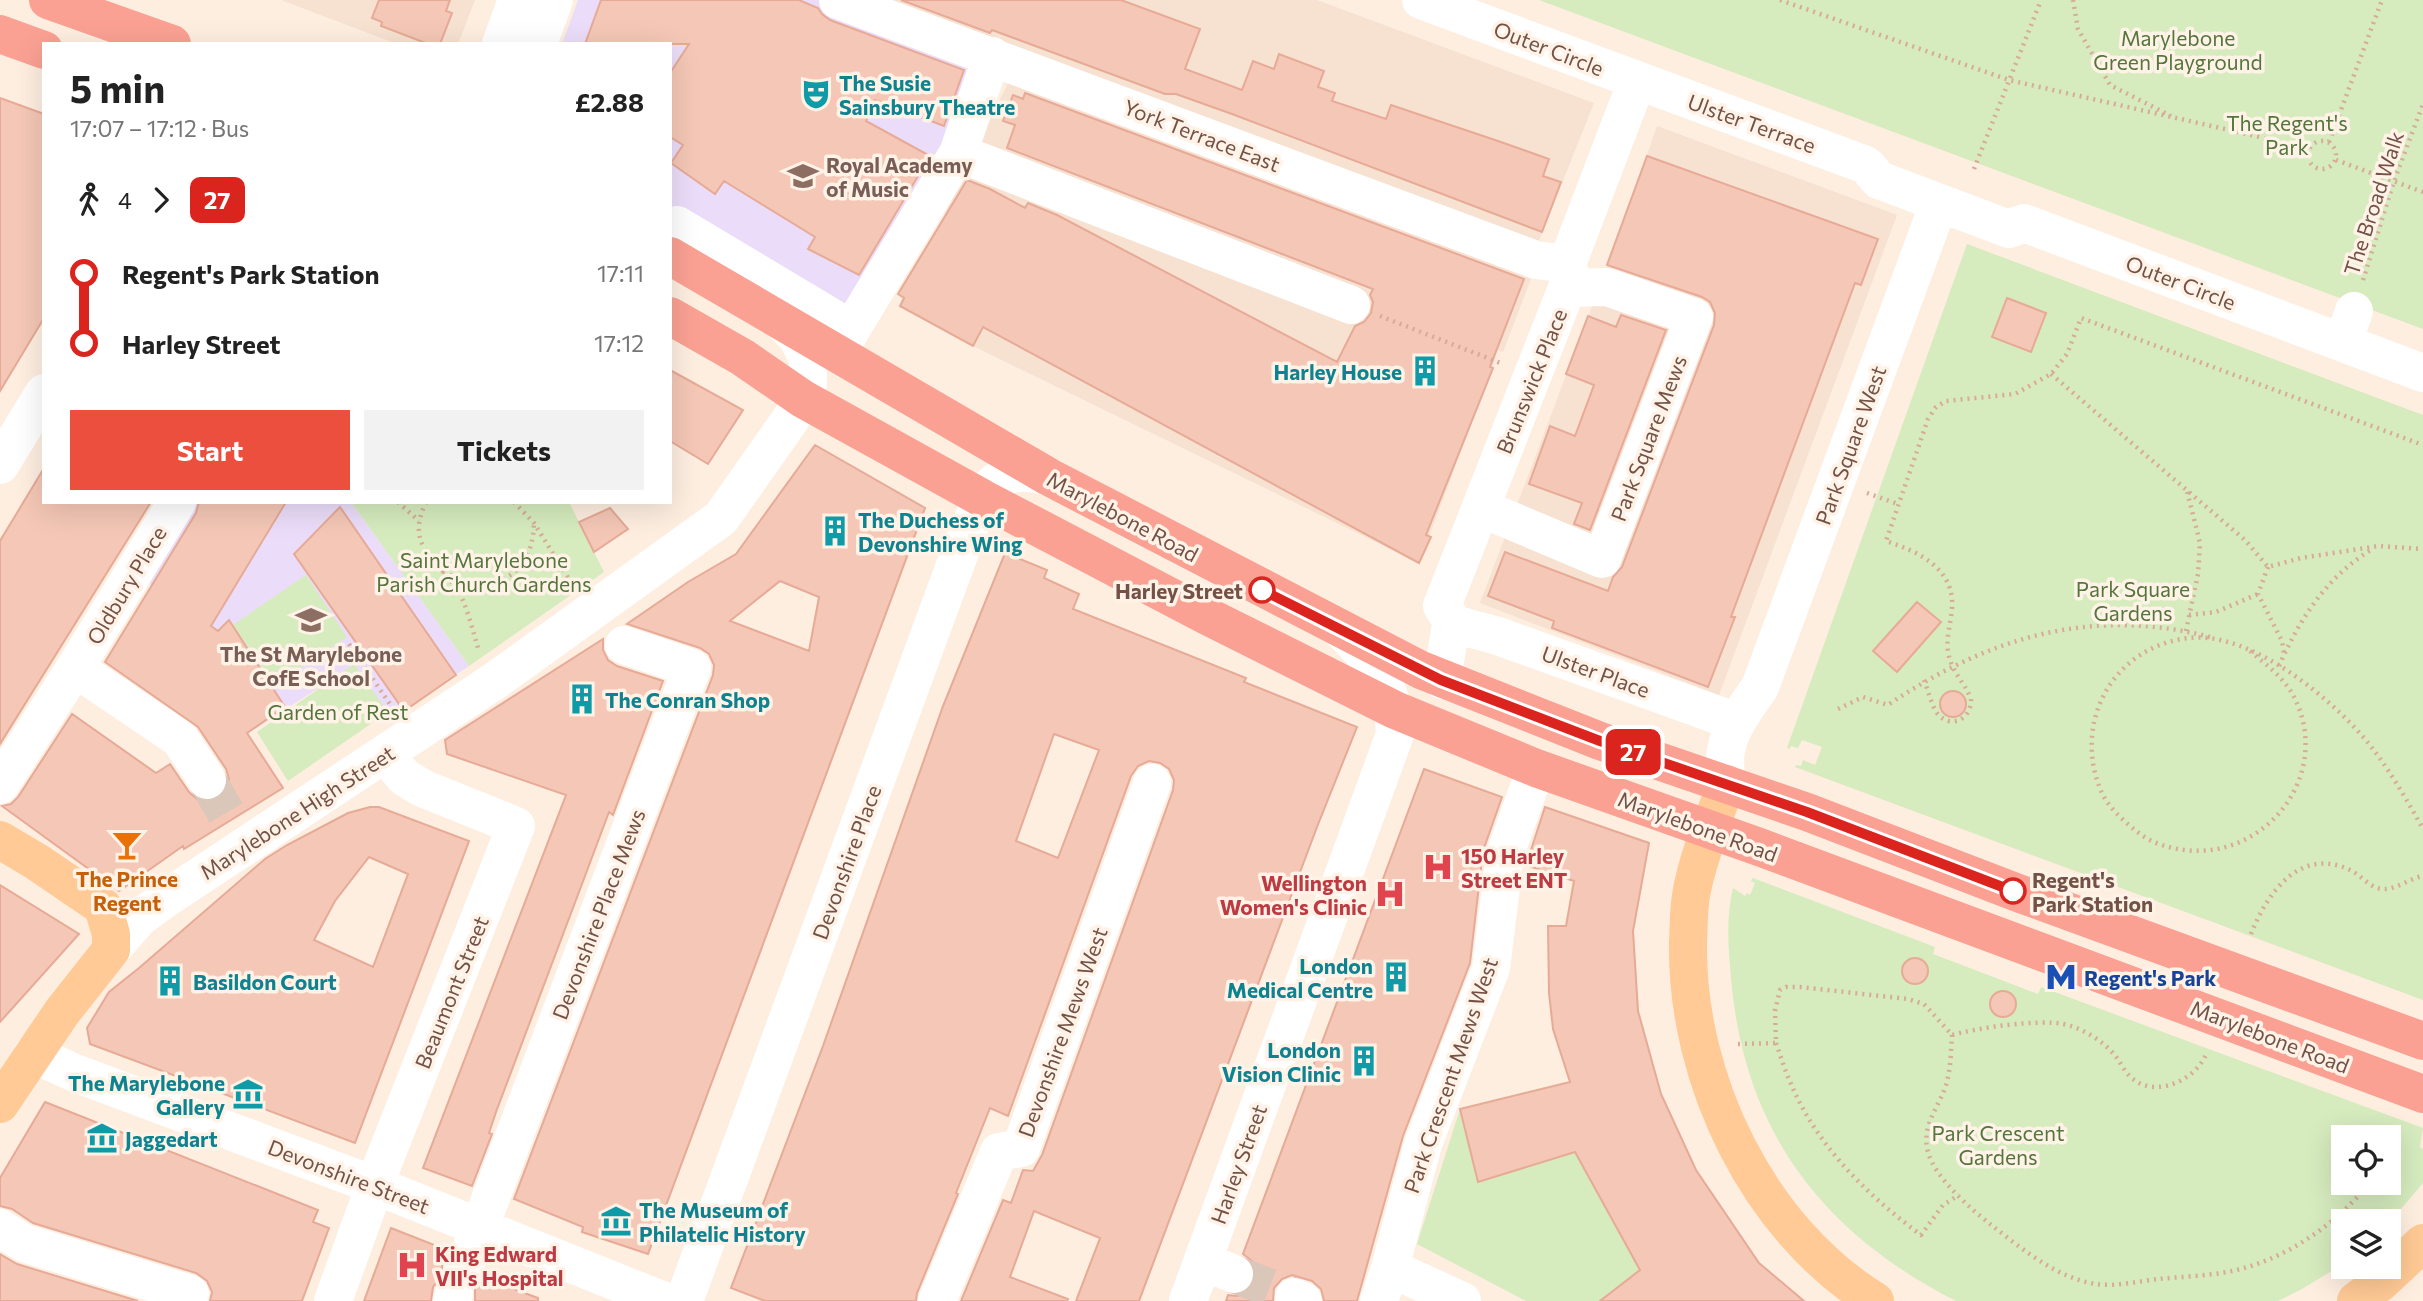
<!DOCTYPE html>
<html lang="en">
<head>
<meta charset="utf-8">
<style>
	body { margin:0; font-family:Commissioner,sans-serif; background:#f2f2f2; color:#222; height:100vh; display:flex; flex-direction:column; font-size:26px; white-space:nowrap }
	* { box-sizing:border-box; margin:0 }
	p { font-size:23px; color:#767676 }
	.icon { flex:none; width:38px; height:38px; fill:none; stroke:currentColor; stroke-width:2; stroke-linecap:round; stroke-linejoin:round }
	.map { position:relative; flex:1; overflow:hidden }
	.side { position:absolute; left:42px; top:42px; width:630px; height:462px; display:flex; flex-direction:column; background:#fff; border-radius:0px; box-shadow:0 7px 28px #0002 }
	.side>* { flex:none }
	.badge { padding:0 14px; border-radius:10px; font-size:24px; line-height:46px }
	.buttons { position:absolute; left:2331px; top:1125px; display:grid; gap:14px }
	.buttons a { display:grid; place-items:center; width:70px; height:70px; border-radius:0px; background:#fff; box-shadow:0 7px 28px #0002; font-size:35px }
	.map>.badge { position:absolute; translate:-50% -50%; box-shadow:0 0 0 4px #fff }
	.legs { display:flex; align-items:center; gap:10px; height:77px; padding:0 28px; font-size:23px }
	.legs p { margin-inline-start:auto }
	.summary { display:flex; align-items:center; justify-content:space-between; height:119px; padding:0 28px }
	h1 { font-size:38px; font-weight:700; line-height:52px }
	.primary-button { display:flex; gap:14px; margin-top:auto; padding:14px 28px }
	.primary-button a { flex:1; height:80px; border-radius:0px; background:#ed4f3f; color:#fff; font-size:28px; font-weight:700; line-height:80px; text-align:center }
	.primary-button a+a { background:#f2f2f2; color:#222 }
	ul { padding:0 28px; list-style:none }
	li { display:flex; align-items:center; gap:24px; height:70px; font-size:26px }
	li i { display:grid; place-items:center; width:10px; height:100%; margin:0 9px; background:currentColor }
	li i::after { content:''; width:18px; height:18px; margin:-9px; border:5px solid; border-radius:50%; background:#fff }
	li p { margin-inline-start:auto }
	li:first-child i { background:linear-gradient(#0000 50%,currentColor 0) }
	li:last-child i { background:linear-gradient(currentColor 50%,#0000 0) }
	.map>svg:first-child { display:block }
	.residential { fill:#f7e1d1 }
	.education { fill:#ebddf9 }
	.green { fill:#d6ebbe; fill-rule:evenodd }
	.building { fill:#f4c7b6; stroke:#e7aa96; stroke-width:2; fill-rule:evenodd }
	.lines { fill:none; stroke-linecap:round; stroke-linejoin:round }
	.minor-tunnel { stroke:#dbc7ba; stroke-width:38; stroke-dasharray:38 19; stroke-linecap:butt }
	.path { stroke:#d8aa9a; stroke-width:4.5; stroke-dasharray:2 5; stroke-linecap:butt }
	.minor { stroke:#fff; stroke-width:38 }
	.major { stroke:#ffca95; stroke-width:38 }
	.highway { stroke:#faa193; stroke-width:38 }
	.line-1-casing { stroke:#fff; stroke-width:16 }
	.line-1 { stroke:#dc241f; stroke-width:10 }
	.stop-1-dot { fill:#fff; stroke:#dc241f; stroke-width:3.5 }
	.labels { text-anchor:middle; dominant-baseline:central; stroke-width:7; stroke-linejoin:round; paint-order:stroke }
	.park-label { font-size:21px; fill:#54753c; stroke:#fff2e7 }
	.street-label { font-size:21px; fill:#745146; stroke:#fff2e7 }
	.culture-label { font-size:21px; font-weight:bold; fill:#0d838f; stroke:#fff2e7; text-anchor:start }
	.education-label { font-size:21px; font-weight:bold; fill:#785e54; stroke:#fff2e7; text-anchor:start }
	.stop-label { font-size:21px; font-weight:bold; fill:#745146; stroke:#fff2e7; text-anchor:end }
	.health-label { font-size:21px; font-weight:bold; fill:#be3a42; stroke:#fff2e7; text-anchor:start }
	.food-label { font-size:21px; font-weight:bold; fill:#c56008; stroke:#fff2e7 }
	.transit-label { font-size:21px; font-weight:bold; fill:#164399; stroke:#fff2e7; text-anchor:start }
</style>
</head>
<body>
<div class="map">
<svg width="2423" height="1301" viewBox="0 0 2423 1301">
	<rect width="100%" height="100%" fill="#fdeee0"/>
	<path class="residential" d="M281 0H475L458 44H397Z
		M872 0H1317L1594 103 1525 276 1531 279 1503 352 1497 350 1495 361 1419 563 973 346 900 306 1020 58Z
		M1657 126 1897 215 1719 695 1480 603 1622 227Z"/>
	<path class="education" d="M578 0H821L983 71 850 309 670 207V44H562Z
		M197 502H351L469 666 383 723 347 670 248 733 236 716 191 611 148 583Z"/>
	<path class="green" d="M1539 0H2423V329Z
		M1967 244 2423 415V1000L1795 767 1796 765 1801 766 1803 760 1815 765 1822 747 1802 740 1798 748 1791 746 1789 749 1787 748Z
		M351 502H569L604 572 469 666Z
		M306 575 347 637 274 685 233 625Z
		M354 664 388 712 288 781 257 732Z
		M1753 878 1935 947 1933 954 2038 994 2041 987 2423 1128 2420 1147 2423 1149V1183L2389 1223 2343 1222V1264L2302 1289 2278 1301H1956C1826 1235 1747 1136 1732 988 1729 955 1725 921 1733 888L1745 896 1747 893 1750 895 1755 883 1751 881ZM2343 1138H2389V1183H2343Z
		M1460 1109 1479 1181 1598 1145 1653 1260 1600 1301H1526L1417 1244Z"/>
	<path class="building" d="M379 0H450L446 11 452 13 440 44H428L381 26 382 22 372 18Z
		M601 0H799L818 8 822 14 830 20 964 70 944 126 875 100 866 121 930 156 859 275 808 249 815 237 724 181 715 194 671 163 683 145 670 137V73L689 44H585Z
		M901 0H1121L1200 29 1185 69 1242 90 1253 61 1274 69 1279 54 1324 71 1318 87 1335 93 1332 101 1386 119 1391 105 1498 141 1549 159 1543 176 1561 182 1542 232 1232 114 1176 94H1165L992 30 990 33Z
		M1025 93 1524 279 1490 367 1493 368 1426 535 1431 537 1419 563 983 327 973 346 900 306 904 298 898 294 967 180 990 189 1025 208 1028 203 1057 215 1337 362 1355 326 1364 322 1371 313 1373 302 1370 295 1373 289 1007 148 1015 125 1003 121 1013 95 1023 99Z
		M0 98 44 114V318L0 391Z
		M1647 156 1878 239 1861 285 1855 283 1731 617H1735L1708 687 1552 628 1554 621 1488 596 1505 552 1608 591 1613 577 1622 567 1714 325 1715 313 1710 302 1702 297 1607 265Z
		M2007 298 2046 313 2031 352 1992 337Z
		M1621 315 1666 330 1590 530 1574 524 1582 503 1529 484 1550 426 1575 436 1594 385 1566 374 1588 316 1616 327Z
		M670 370 743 410 708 464 670 441Z
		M815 445 925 508 648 1254 582 1232 583 1227 514 1199 713 675 714 665 709 654 700 648 627 624 688 582 736 554ZM780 581 819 597 809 651 730 621Z
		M44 468V502H151L0 744V541Z
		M199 502H286L211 626 218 631 229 620 285 707 247 733 283 788 184 849 183 846 119 891 2 806 11 804 18 797 72 714 156 773 170 764 189 792 198 800 209 802 220 798 226 790 229 779 226 769 198 727 105 662 196 513Z
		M340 507 456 675 404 711 294 554Z
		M610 508 628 529 594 552 579 522Z
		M1005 553 1047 570 1044 578 1079 594 1073 609 1246 678 1244 682 1357 727 1317 827 1139 1301H1076L1100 1238 1034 1211 1010 1277 1068 1299 1067 1301H961L1003 1200 1011 1203 1023 1170 1033 1171 1042 1155 1173 790 1174 780 1169 769 1160 763 1149 761 1138 766 1131 776 1008 1116 990 1108 956 1193 958 1194 917 1293 916 1301H765L731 1288 823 1046 943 706ZM1054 734 1099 750 1058 858 1016 841Z
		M1917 602 1941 622 1897 672 1873 651Z
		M603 639V650L608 660 617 666 663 681 613 815 609 812 585 876 496 1112 489 1133 492 1134 472 1186 423 1168 566 795 447 754 445 740Z
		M1940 704a13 13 0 1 1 26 0a13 13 0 1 1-26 0Z
		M1424 769 1502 797 1483 851 1470 963 1403 1136 1357 1301H1324L1321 1289 1312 1281 1292 1275 1282 1279 1274 1288 1273 1301H1226L1228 1295 1237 1296 1247 1292 1254 1282 1256 1271 1252 1261 1243 1254Z
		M370 807H379L469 841 355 1143 90 1044 87 1028 109 992 139 968 265 859 287 845 348 813ZM369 857 408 874 373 967 314 940 335 901Z
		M1545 807 1649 843 1633 931 1638 1011 1661 1094 1696 1170 1759 1263 1804 1301H1600L1640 1270 1575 1152 1478 1182 1460 1109 1570 1082 1553 1029 1549 993 1548 926H1566L1574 881 1526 865Z
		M0 885 79 934 0 1022Z
		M1902 971a13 13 0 1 1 26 0a13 13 0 1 1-26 0Z
		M1990 1004a13 13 0 1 1 26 0a13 13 0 1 1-26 0Z
		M45 1102 318 1210 313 1222 329 1228 302 1301H210L212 1292 207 1281 196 1273 33 1223 12 1209 0 1206V1178Z
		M391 1228 447 1250 442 1263V1276L433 1287 431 1301H364Z
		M0 1254 17 1264 138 1301H0Z
		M484 1278 538 1298V1301H475V1289Z"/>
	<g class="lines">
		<path class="minor-tunnel" d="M207 780 232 823
			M1234 1274 1294 1297"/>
		<path class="path" d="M1780 0 2009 80 2260 137 2308 154
			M2073 0 2078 29 2110 85 2171 116
			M2308 155a14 14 0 1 1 28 0a14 14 0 1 1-28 0Z
			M2329 142 2382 0
			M2336 160 2423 192
			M1974 169 2041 0
			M2363 280 2394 181 2423 104
			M1380 316 1503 364
			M2051 374 2245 540 2268 567 2301 558 2378 546 2423 549
			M1867 493 1898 504
			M398 502 419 521
			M426 502C405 546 435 557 456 588 467 603 473 633 479 651
			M514 502 534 523 572 584
			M2268 567 2258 594 2282 641 2284 653
			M443 572C453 576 468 585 479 584 517 583 533 557 534 523
			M2189 615 2216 612 2258 594
			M2186 631 2198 574 2200 543 2187 491
			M349 644 394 710
			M2250 651C2268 666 2286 679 2296 701 2331 777 2265 860 2184 850 2169 848 2152 843 2140 834 2125 822 2109 809 2101 791 2072 722 2113 647 2188 638 2251 630 2337 702 2373 749 2392 774 2408 802 2423 829
			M2279 666C2300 618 2328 575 2374 548
			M1924 680C1928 690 1931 704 1937 713 1950 730 1972 719 1971 699 1964 681 1951 672 1948 651 1946 636 1951 623 1952 608 1955 568 1917 551 1886 541L1928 419 1936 407 1946 401 2015 394 2051 374 2067 354 2081 318 2423 445
			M1838 709 1863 697 1888 705C1987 638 2091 606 2210 637
			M2251 934C2267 893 2300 846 2350 870 2361 875 2370 888 2382 889 2396 890 2410 878 2423 876
			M1952 1035C1951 1048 1951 1064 1948 1077 1943 1104 1920 1123 1928 1152 1935 1178 1970 1208 1990 1224 2021 1248 2056 1278 2096 1284 2115 1287 2140 1281 2159 1279 2187 1276 2217 1276 2244 1268 2294 1254 2337 1222 2370 1183
			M1776 1043C1781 1057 1785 1071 1791 1084 1817 1146 1868 1196 1921 1235L1943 1205 1959 1195
			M1738 1044 1776 1043 1775 1011 1780 990 1786 987H1800L1908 999 1924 1004 1952 1035C1976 1028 2039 1019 2063 1024 2083 1028 2105 1042 2117 1058 2122 1065 2126 1074 2133 1079 2158 1099 2198 1078 2207 1052
			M2389 1161 2402 1145"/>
		<path class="minor" d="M838 0 1536 260 1567 264
			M1421 0 1866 165 1879 180 2001 226 2009 229 2024 223 2423 373
			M501 44 517 0
			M538 44 554 0
			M958 153 1351 305
			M670 237 677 225 851 329
			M2343 343 2354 311
			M837 353 958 153 992 56
			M0 465 44 393
			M1481 508 1602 559 1694 317 1607 287 1567 288
			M1454 624 1442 606 1567 288 1570 274 1567 264 1637 81
			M1454 624 1498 636 1737 722
			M75 668 180 739 207 780
			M1442 680 1450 630 1454 624
			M1726 784C1726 773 1724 761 1726 750 1730 727 1747 706 1760 687L1939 203
			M0 785 75 668 177 502
			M111 950 139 918 165 899 496 680 721 518 790 420 803 399 808 383V359L797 337 777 317
			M33 1054 75 1073 374 1185 664 1301
			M0 1228 24 1243 190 1294 186 1301
			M1203 1261 1234 1274
			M1390 1268 1462 1301
			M463 1271 692 668 624 645
			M1294 1297 1303 1301
			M333 1301 383 1163 516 826 422 788 404 777 385 754
			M452 1301 454 1294
			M684 1301 964 541C983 495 991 460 1049 477
			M937 1301 999 1152 1021 1148 1152 783
			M1188 1301 1395 734C1394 687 1375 663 1342 631
			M1379 1301 1390 1268 1423 1144 1491 968 1505 854 1536 768"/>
		<path class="major" d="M1726 784C1714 819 1699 854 1692 890 1688 908 1689 926 1688 943 1686 1079 1758 1229 1875 1301
			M0 840 37 862 103 907 111 934V950L62 1012 0 1104
			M2356 1301 2381 1282 2423 1243"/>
		<path class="highway" d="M48 0 172 44
			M0 34 44 50
			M670 256 1049 477 1421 670 1600 741 1807 812 2018 893 2423 1041
			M670 316 742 357 803 399 982 498 1207 616 1395 710 1536 768 1762 848 2423 1094"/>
	</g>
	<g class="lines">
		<g class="line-1-casing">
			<path id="line-1" d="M1262 590 1441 680 1600 741 1807 812 2013 891"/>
		</g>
		<use href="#line-1" class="line-1"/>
	</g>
	<defs>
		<g id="theatre-bare" transform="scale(2.415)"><path d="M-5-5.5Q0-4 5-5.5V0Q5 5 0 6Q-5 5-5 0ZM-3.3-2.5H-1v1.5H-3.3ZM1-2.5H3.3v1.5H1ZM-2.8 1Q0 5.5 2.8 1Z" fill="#0f9aa8" stroke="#fff2e7" stroke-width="2.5" paint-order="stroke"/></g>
		<g id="university-bare" transform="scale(2.415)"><path d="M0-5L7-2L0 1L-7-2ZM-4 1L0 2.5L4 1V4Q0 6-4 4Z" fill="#8d6e63" stroke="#fff2e7" stroke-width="2.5" paint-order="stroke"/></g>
		<g id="building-bare" transform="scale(2.415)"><path d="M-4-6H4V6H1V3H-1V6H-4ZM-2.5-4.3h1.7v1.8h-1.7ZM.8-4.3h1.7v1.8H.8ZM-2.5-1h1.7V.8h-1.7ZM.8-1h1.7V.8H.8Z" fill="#0f9aa8" stroke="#fff2e7" stroke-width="2.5" paint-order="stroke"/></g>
		<g id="school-bare" transform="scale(2.415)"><path d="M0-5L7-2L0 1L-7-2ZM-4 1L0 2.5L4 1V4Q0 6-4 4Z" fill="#8d6e63" stroke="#fff2e7" stroke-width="2.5" paint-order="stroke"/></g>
		<g id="bar-bare" transform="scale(2.415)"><path d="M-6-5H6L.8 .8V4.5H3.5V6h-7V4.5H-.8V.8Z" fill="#e8710a" stroke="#fff2e7" stroke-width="2.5" paint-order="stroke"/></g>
		<g id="hospital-bare" transform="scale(2.415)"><path d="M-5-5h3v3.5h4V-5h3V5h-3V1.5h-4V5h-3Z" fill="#e0444e" stroke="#fff2e7" stroke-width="2.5" paint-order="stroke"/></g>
		<g id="metro-bare" transform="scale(2.415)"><path d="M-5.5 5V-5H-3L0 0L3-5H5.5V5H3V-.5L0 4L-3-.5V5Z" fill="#1a4fb4" stroke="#fff2e7" stroke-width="2.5" paint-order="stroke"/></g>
		<g id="museum-bare" transform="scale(2.415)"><path d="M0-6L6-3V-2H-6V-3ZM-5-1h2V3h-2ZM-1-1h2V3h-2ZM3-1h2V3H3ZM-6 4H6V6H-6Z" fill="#0f9aa8" stroke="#fff2e7" stroke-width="2.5" paint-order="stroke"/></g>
	</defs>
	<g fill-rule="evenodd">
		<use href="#theatre-bare" x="816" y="94"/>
		<use href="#university-bare" x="803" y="176"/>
		<use href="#building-bare" x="1425" y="371"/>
		<use href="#building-bare" x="835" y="531"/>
		<use href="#school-bare" x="311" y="620"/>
		<use href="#building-bare" x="582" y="699"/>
		<use href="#bar-bare" x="127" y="845"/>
		<use href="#hospital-bare" x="1438" y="867"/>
		<use href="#hospital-bare" x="1390" y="894"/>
		<use href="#building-bare" x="1396" y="977"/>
		<use href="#metro-bare" x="2061" y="977"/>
		<use href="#building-bare" x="170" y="981"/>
		<use href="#building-bare" x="1364" y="1061"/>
		<use href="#museum-bare" x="248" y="1094"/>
		<use href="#museum-bare" x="102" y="1138"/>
		<use href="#museum-bare" x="616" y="1221"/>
		<use href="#hospital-bare" x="412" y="1265"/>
	</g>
	<g class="stop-1-dot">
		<circle cx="1262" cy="590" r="12"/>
		<circle cx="2013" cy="891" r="12"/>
	</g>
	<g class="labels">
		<g class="park-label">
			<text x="2178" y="37">Marylebone<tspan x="2178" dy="24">Green Playground</tspan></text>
			<text x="2287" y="122">The Regent's<tspan x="2287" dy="24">Park</tspan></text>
			<text x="484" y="559">Saint Marylebone<tspan x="484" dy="24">Parish Church Gardens</tspan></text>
			<text x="2133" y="588">Park Square<tspan x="2133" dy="24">Gardens</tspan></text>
			<text x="338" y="711">Garden of Rest</text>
			<text x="1998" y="1132">Park Crescent<tspan x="1998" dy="24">Gardens</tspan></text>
		</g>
		<g class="street-label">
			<text transform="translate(1549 48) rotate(21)">Outer Circle</text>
			<text transform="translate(1752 123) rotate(20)">Ulster Terrace</text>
			<text transform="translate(1202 135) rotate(21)">York Terrace East</text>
			<text transform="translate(2373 203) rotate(-72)">The Broad Walk</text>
			<text transform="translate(2181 282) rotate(21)">Outer Circle</text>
			<text transform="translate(1531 381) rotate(-68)">Brunswick Place</text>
			<text transform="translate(1648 438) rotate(-69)">Park Square Mews</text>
			<text transform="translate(1850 445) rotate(-70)">Park Square West</text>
			<text transform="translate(1123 516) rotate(28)">Marylebone Road</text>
			<text transform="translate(126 585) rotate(-59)">Oldbury Place</text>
			<text transform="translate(1596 671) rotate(20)">Ulster Place</text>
			<text transform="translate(297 812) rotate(-33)">Marylebone High Street</text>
			<text transform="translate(1698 826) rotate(20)">Marylebone Road</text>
			<text transform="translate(846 862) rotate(-70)">Devonshire Place</text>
			<text transform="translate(598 914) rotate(-69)">Devonshire Place Mews</text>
			<text transform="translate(451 992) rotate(-68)">Beaumont Street</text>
			<text transform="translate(1062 1032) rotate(-70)">Devonshire Mews West</text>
			<text transform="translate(2270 1036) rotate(21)">Marylebone Road</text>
			<text transform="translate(1450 1075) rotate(-71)">Park Crescent Mews West</text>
			<text transform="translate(1238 1164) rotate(-70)">Harley Street</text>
			<text transform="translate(349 1176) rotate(21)">Devonshire Street</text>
		</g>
		<g class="culture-label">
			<text x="839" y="82">The Susie<tspan x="839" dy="24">Sainsbury Theatre</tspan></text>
			<text x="1402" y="371" text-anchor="end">Harley House</text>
			<text x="858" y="519">The Duchess of<tspan x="858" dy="24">Devonshire Wing</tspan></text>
			<text x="605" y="699">The Conran Shop</text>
			<text x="1373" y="965" text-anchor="end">London<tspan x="1373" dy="24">Medical Centre</tspan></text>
			<text x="193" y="981">Basildon Court</text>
			<text x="1341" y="1049" text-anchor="end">London<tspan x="1341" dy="24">Vision Clinic</tspan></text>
			<text x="225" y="1082" text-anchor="end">The Marylebone<tspan x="225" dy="24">Gallery</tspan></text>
			<text x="125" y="1138">Jaggedart</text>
			<text x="639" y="1209">The Museum of<tspan x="639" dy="24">Philatelic History</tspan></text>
		</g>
		<g class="education-label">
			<text x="826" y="164">Royal Academy<tspan x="826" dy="24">of Music</tspan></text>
			<text x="311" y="653" text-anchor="middle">The St Marylebone<tspan x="311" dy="24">CofE School</tspan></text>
		</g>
		<g class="stop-label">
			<text x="1243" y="590">Harley Street</text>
			<text x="2032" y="879" text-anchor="start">Regent's<tspan x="2032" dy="24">Park Station</tspan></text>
		</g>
		<g class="health-label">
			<text x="1461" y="855">150 Harley<tspan x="1461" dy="24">Street ENT</tspan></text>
			<text x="1367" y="882" text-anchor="end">Wellington<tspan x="1367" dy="24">Women's Clinic</tspan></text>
			<text x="435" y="1253">King Edward<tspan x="435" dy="24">VII's Hospital</tspan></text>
		</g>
		<g class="food-label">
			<text x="127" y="878">The Prince<tspan x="127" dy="24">Regent</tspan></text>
		</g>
		<g class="transit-label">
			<text x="2084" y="977">Regent's Park</text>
		</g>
	</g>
</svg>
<div class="buttons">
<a><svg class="icon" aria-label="locate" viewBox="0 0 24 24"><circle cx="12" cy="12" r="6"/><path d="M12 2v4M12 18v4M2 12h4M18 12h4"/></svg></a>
<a><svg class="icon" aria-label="layers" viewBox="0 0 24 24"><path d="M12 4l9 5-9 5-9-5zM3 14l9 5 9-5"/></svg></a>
</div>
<b class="badge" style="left:1633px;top:752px;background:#dc241f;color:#fff">27</b>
<section class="side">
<div class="summary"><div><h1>5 min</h1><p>17:07 – 17:12 · Bus</p></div><b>£2.88</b></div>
<div class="legs"><svg class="icon" aria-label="walk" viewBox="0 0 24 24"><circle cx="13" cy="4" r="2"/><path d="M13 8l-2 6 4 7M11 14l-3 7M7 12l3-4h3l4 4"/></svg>4<svg class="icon" aria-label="forward" viewBox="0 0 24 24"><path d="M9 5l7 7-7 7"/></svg><b class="badge" style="background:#dc241f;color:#fff">27</b></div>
<ul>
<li><i style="color:#dc241f"></i><b>Regent's Park Station</b><p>17:11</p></li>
<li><i style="color:#dc241f"></i><b>Harley Street</b><p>17:12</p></li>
</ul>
<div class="primary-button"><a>Start</a><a>Tickets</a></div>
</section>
</div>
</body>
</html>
